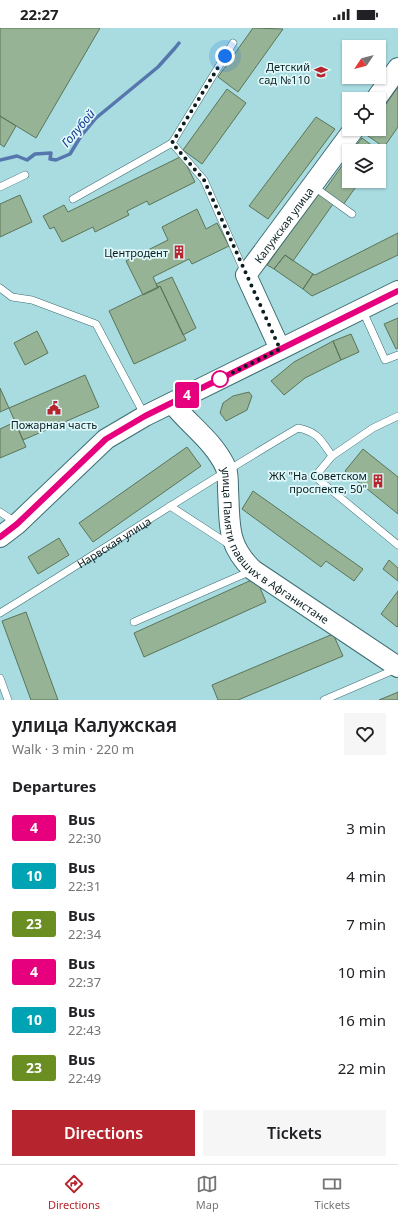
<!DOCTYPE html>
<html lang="en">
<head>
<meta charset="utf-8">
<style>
	body { margin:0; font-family:"Noto Sans",sans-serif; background:#f6f6f6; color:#202124; height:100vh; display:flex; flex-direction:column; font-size:15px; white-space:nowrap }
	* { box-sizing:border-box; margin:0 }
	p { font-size:13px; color:#757577 }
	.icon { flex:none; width:22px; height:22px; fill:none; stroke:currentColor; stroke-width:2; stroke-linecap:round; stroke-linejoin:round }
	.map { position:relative; height:672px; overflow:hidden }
	.sheet { display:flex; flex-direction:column; background:#fff; flex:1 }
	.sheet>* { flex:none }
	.badge { padding:0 8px; border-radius:3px; font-size:14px; line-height:26px }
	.needle { width:26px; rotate:235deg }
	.fabs { position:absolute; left:342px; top:12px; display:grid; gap:8px }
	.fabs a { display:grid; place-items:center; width:44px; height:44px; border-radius:0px; background:#fff; box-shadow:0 1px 3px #0004; font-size:20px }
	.you { position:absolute; width:20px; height:20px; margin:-10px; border:3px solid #fff; border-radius:50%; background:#1a73e8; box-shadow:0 0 0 6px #1a73e833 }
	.map>.badge { position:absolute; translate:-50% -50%; box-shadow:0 0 0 2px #fff }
	h2 { padding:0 12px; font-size:15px; line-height:36px }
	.round { display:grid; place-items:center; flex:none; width:42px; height:42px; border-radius:0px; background:#f6f6f6 }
	.head { display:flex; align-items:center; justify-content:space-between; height:68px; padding:0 12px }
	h1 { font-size:19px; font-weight:600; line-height:30px }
	.primary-button { display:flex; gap:8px; margin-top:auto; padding:8px 12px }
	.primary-button a { flex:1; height:46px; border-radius:0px; background:#b6252d; color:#fff; font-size:16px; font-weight:600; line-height:46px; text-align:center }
	.primary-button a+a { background:#f6f6f6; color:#202124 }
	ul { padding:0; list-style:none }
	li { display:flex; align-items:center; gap:12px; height:48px; padding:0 12px }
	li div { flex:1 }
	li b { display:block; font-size:15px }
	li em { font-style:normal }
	li .badge { min-width:44px; font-weight:700; text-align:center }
	.status { display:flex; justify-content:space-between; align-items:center; height:28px; padding:0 20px; background:#fff; direction:ltr }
	.status svg { height:11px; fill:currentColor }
	.tab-bar { display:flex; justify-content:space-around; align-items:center; height:56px; border-top:1px solid #e0e0e0; background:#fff; font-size:11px; color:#757577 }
	.tab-bar a { display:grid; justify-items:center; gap:2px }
	.tab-bar .current { color:#b6252d }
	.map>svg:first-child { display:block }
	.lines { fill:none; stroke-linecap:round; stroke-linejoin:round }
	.stream { stroke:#5676ae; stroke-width:3.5 }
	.building { fill:#96b395; stroke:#5a7559 }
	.lane-casing { stroke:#3d6d72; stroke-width:8 }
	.secondary-casing { stroke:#3d6d72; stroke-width:22 }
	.lane { stroke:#fff; stroke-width:7 }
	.secondary { stroke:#fff; stroke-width:20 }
	.line-casing { stroke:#fff; stroke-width:9 }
	.line { stroke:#e6007e; stroke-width:6 }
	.walk { stroke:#0b1f21; stroke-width:4; stroke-dasharray:0 7.2 }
	.stop-dot { fill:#fff; stroke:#e6007e; stroke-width:2 }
	.labels { text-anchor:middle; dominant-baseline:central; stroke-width:3.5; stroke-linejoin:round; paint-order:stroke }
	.poi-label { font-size:11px; fill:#0b1f21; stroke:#dff8fa; text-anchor:end }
	.street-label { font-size:11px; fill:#0b1f21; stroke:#dff8fa }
	.water-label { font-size:12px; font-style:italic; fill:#143590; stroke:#dff8fa }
</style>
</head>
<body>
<div class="status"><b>22:27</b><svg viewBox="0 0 49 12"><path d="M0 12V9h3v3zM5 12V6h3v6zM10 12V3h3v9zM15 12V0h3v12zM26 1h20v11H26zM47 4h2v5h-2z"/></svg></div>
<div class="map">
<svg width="398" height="672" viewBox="0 0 398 672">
	<rect width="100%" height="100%" fill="#a9dce1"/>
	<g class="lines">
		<path class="stream" d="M0 132 17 128 27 132 35 126 51 125 50 131 56 132 70 126 81 108 96 90 158 39 175 20 179 15"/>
	</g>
	<path class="building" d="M0 0H100L36 110 0 88Z
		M253 0 283 1 238 64 218 49Z
		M398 59V99L384 119 365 106 368 101H379V86Z
		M227 61 246 75 202 136 183 122Z
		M0 88 16 98 4 119 0 116Z
		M316 89 335 101 268 191 249 178Z
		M362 110 381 124 379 126V123H352Z
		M182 128 195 154 149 177 147 173 127 183 129 187 95 204 93 199 62 214 54 199 50 201 43 188 64 177 68 184Z
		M349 128V153H360L343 177 324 163Z
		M318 165 333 176 293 233 285 227 274 241 267 237Z
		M20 167 32 194 0 209V176Z
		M197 181 206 201 217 195 229 218 192 236 189 231 153 249 158 260 143 267 126 233 168 212 162 199Z
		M398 205V227L312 268 303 261 313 246 315 247Z
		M285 227 313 246 303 261 274 241Z
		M172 249 196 300 183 307 160 258 158 260 156 256Z
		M160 258 186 312 134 336 109 283Z
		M398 290V320L396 321 384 296Z
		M37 303 48 325 25 337 14 315Z
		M351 306 359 324 341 332 333 313Z
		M333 313 341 332 305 350 284 367 271 353 294 334Z
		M85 347 99 379 23 412 9 380Z
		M0 360 9 380 0 384Z
		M249 364 252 368 247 382 226 393 220 385 223 375 233 368Z
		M15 394 26 419 0 430V401Z
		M187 419 201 438 93 514 79 495Z
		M363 421 398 449V486L345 443Z
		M253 463 363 541 354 553 326 533 321 539 242 481Z
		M59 510 69 527 38 546 28 529Z
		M389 532 398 540V553L383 541Z
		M256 550 266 574 144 629 134 605Z
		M398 563V598L397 599 381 586Z
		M26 584 58 672H31L2 593Z
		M333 606 343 628 238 672H218L212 657Z
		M398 664V672H379L396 665Z"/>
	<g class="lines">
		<g class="lane-casing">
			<g id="lane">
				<path d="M233 15 172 115 204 152 245 245"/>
				<path d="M313 158 352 186"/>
				<path d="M0 159 25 147"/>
				<path d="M73 171 172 115"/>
				<path d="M0 260 12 269 32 272 96 296 144 386"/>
				<path d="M362 281 385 332 398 327"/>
				<path d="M332 428 373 400 398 388"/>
				<path d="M170 478 230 517"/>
				<path d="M0 484 15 494"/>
				<path id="s1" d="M0 585C100 524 197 459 298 400 318 404 321 412 332 428L318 445 319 452 398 517"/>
				<path d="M134 594 251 543"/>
				<path d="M0 650 8 672"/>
				<path d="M324 672 396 641"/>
			</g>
		</g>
		<g class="secondary-casing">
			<g id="secondary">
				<path d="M376 71 398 40"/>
				<path id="s2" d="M280 321 246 247 354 101"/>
				<path id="s3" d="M172 375C189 397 214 413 226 440 228 446 228 454 228 461 230 496 226 516 253 542L398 639"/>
				<path d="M0 509 17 496 106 411 145 388 398 263"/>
			</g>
		</g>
		<use href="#lane" class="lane"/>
		<use href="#secondary" class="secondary"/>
	</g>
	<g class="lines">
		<g class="line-casing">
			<path id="line" d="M0 509 17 496 106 411 145 388 398 263"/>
		</g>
		<use href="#line" class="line"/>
		<path class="walk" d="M220 351 280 321 204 152 172 115 225 28"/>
	</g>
	<defs>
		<g id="school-bare" transform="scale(1.08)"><path d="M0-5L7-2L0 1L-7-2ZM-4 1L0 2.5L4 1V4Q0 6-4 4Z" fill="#b6252d" stroke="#dff8fa" stroke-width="2.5" paint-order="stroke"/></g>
		<g id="building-bare" transform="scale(1.08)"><path d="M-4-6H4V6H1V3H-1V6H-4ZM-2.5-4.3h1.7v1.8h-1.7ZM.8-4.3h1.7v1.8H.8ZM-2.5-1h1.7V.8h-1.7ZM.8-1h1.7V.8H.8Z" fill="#b6252d" stroke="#dff8fa" stroke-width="2.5" paint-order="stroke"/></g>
		<g id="civic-bare" transform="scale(1.08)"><path d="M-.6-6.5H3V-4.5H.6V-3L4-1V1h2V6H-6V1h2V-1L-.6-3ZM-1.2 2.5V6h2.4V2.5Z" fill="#b6252d" stroke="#dff8fa" stroke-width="2.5" paint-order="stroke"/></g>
	</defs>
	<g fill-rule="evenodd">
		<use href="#school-bare" x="321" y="44"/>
		<use href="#building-bare" x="179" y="224"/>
		<use href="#civic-bare" x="54" y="380"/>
		<use href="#building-bare" x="378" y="453"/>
	</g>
	<circle class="stop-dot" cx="220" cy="351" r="8"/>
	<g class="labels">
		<g class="poi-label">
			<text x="310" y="38">Детский<tspan x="310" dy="13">сад №110</tspan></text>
			<text x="168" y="224">Центродент</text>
			<text x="54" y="396" text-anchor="middle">Пожарная часть</text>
			<text x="367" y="447">ЖК "На Советском<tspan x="367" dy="13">проспекте, 50"</tspan></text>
		</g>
		<g class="street-label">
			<text stroke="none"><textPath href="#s2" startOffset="144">Калужская улица</textPath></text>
			<text stroke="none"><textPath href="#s1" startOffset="134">Нарвская улица</textPath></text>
			<text stroke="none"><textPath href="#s3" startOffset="184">улица Памяти павших в Афганистане</textPath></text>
		</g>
		<g class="water-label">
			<text transform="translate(78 100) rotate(-50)">Голубой</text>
		</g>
	</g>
</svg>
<div class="fabs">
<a><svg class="needle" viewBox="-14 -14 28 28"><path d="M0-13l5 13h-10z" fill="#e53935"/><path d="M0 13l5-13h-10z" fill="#757577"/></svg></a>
<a><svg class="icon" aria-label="locate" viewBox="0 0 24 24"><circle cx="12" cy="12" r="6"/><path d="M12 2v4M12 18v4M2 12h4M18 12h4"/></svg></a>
<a><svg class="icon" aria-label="layers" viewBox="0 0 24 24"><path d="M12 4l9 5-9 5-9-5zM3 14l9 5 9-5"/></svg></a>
</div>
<div class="you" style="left:225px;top:28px"></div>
<b class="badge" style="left:187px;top:367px;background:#e6007e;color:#fff">4</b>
</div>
<section class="sheet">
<div class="head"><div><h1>улица Калужская</h1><p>Walk · 3 min · 220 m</p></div><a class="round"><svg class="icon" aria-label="heart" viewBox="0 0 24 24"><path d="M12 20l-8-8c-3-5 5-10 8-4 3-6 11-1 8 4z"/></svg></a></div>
<h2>Departures</h2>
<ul>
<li><span class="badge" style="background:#e6007e;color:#fff">4</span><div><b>Bus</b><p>22:30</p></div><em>3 min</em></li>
<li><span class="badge" style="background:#00a3b4;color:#fff">10</span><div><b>Bus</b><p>22:31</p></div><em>4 min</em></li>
<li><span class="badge" style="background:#6b8e23;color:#fff">23</span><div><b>Bus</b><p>22:34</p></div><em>7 min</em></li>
<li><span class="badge" style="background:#e6007e;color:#fff">4</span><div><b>Bus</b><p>22:37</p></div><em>10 min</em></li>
<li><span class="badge" style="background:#00a3b4;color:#fff">10</span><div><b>Bus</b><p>22:43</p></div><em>16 min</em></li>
<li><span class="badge" style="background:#6b8e23;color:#fff">23</span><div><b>Bus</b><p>22:49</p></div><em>22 min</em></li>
</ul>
<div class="primary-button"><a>Directions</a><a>Tickets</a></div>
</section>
<nav class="tab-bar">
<a class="current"><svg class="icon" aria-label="directions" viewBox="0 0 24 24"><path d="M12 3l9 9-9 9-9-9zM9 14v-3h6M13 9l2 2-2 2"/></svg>Directions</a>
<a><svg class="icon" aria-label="map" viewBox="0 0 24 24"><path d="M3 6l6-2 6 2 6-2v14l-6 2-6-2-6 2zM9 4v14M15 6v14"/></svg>Map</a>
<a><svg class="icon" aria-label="tickets" viewBox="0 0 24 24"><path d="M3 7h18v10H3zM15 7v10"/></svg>Tickets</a>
</nav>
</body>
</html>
